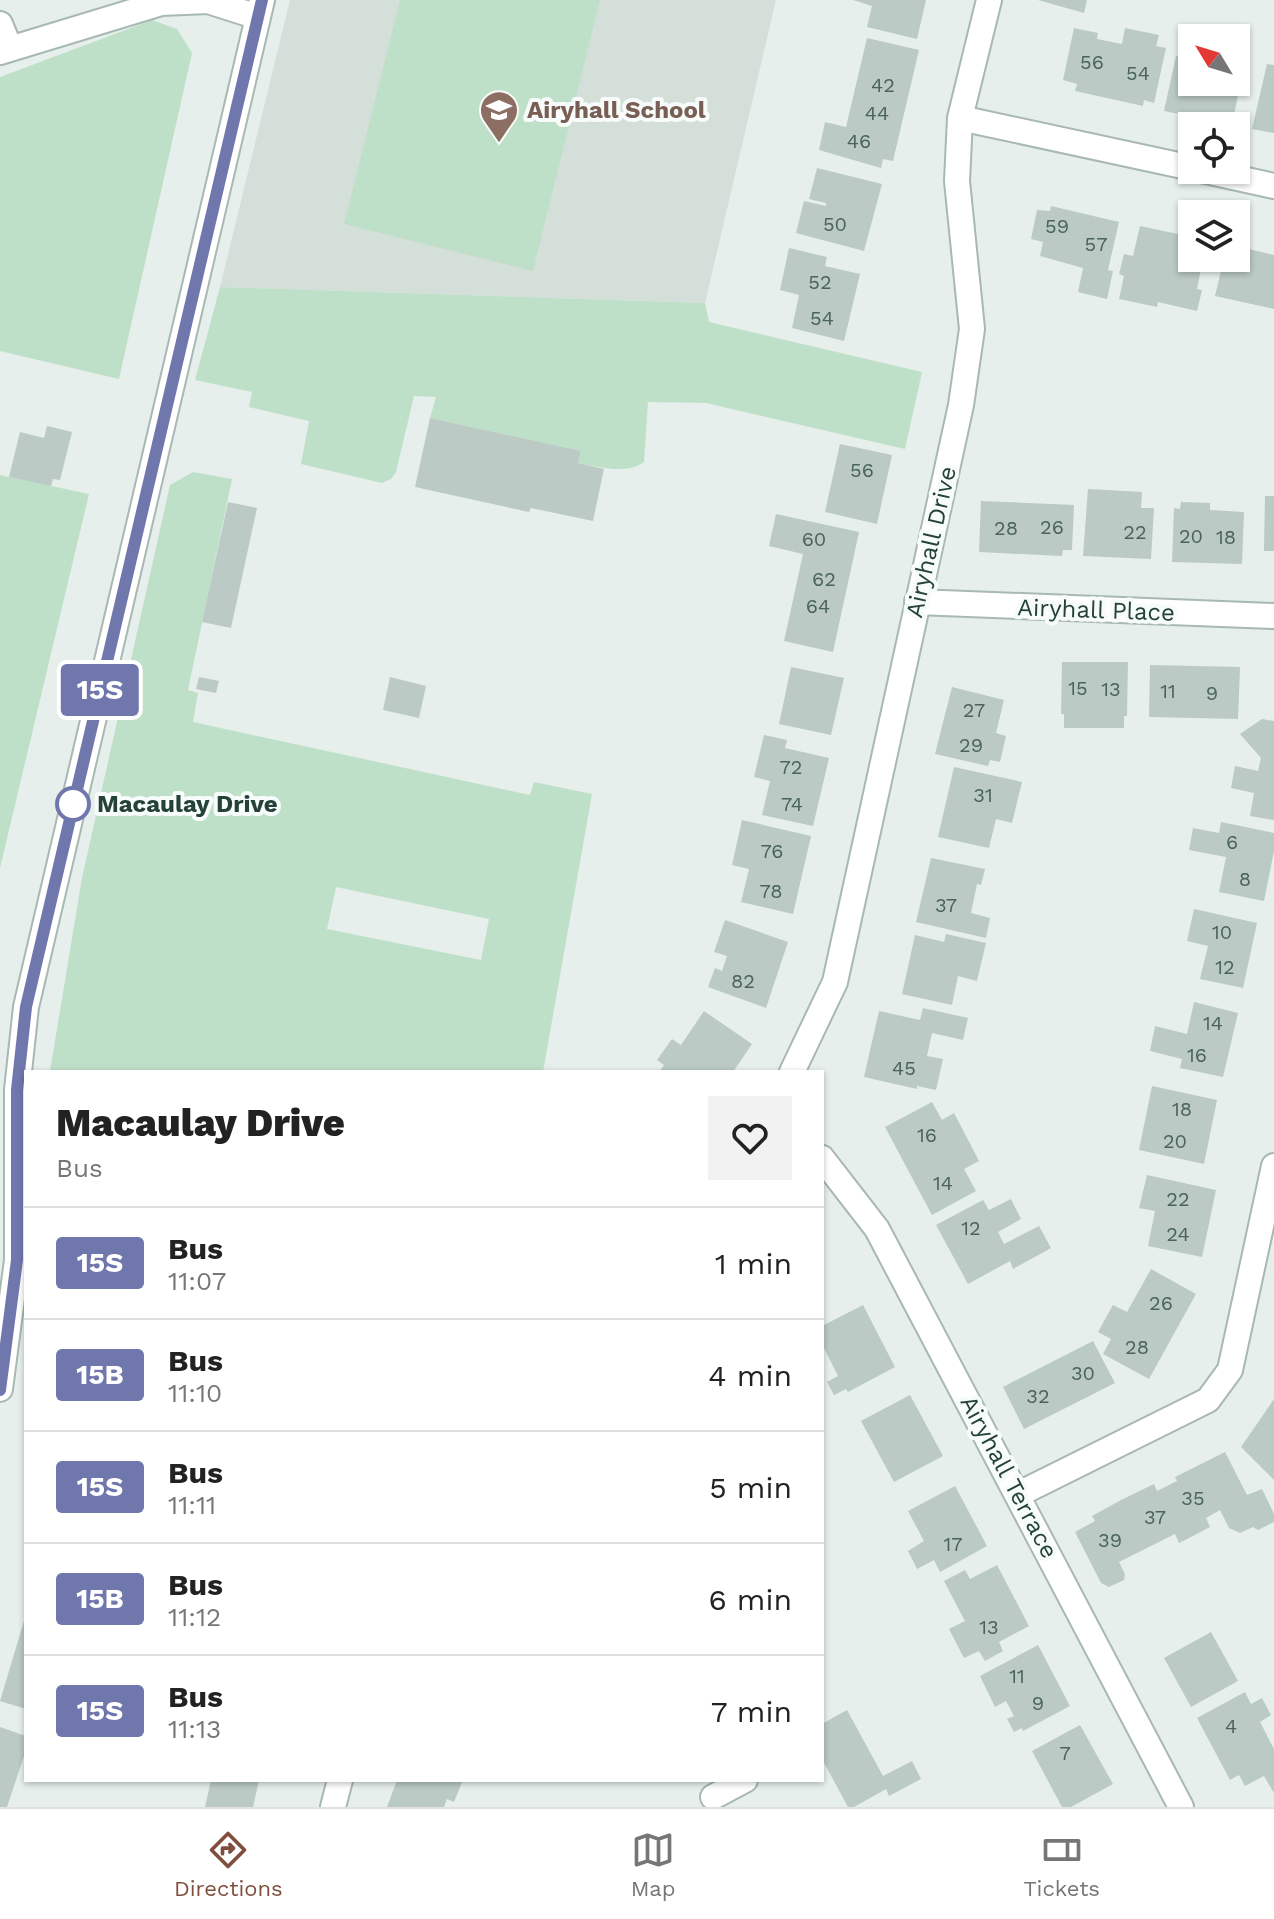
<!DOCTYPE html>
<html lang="en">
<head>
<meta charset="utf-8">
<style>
	body { margin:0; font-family:"Work Sans",sans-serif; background:#f2f2f2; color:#222; height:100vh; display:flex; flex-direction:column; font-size:30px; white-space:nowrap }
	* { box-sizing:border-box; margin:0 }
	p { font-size:26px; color:#767676 }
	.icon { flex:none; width:44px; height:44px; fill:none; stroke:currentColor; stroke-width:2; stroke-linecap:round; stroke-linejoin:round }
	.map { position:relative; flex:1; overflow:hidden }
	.details { position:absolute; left:24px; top:1070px; width:800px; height:712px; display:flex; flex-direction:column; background:#fff; border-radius:0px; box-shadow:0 2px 6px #0004 }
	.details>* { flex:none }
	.badge { padding:0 16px; border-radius:6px; font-size:28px; line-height:52px }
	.needle { width:52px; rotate:308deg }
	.controls { position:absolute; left:1178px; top:24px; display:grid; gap:16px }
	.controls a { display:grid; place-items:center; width:72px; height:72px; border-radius:0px; background:#fff; box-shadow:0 2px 6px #0004; font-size:40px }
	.map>.badge { position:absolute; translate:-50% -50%; box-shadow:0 0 0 4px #fff }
	.round { display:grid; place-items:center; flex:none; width:84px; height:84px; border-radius:0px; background:#f2f2f2 }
	.head { display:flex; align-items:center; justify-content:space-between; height:136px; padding:0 32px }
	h1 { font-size:38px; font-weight:800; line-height:60px }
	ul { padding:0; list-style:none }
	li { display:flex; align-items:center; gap:24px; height:112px; padding:0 32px; border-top:2px solid #e0e0e0 }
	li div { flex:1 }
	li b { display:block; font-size:30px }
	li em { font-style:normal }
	li .badge { min-width:88px; font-weight:700; text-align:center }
	.tabs { display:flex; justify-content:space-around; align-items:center; height:112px; border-top:2px solid #e0e0e0; background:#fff; font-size:22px; color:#767676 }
	.tabs a { display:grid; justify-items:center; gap:4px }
	.tabs .current { color:#804e3d }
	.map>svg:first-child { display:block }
	.built { fill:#d4dfda }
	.green { fill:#bfe0c8; fill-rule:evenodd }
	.building { fill:#bbcac4 }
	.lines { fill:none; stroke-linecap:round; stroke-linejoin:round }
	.minor-casing { stroke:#a8b8b2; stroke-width:28 }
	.minor { stroke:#fff; stroke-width:24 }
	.line-casing { stroke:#fff; stroke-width:18 }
	.line { stroke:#7077ad; stroke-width:12 }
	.stop-dot { fill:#fff; stroke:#7077ad; stroke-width:4 }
	.labels { text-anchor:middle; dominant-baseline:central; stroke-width:8; stroke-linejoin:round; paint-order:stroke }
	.number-label { font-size:20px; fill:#4a645c }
	.education-label { font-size:24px; font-weight:bold; fill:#785e54; stroke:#f7fbf9; text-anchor:start }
	.street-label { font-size:24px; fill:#24423a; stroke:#f7fbf9 }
	.stop-label { font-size:24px; font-weight:bold; fill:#24423a; stroke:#f7fbf9; text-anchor:start }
</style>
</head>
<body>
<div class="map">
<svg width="1274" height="1807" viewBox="0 0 1274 1807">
	<rect width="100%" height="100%" fill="#e6efeb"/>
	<path class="built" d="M290 0H776L705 303 220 287Z"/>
	<path class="green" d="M400 0H600L533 271 344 224Z
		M152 20 177 29 192 53 119 379 0 351V77Z
		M220 287 705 303 709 322 922 372 905 449 706 403 648 402 644 462C627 475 598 467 578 463L580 451 430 418 436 397 414 396 396 472 391 479 382 483 301 464 309 421 249 407 252 392 195 380Z
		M193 472 232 479 188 690 198 693 193 722 530 795 534 782 592 794 543 1072 50 1071 82 878 170 485ZM336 887 489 919 481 960 327 929Z
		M0 475 89 494 0 868Z"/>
	<path class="building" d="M853 0H926L917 39 867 27 872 6Z
		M1038 0H1087L1084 13Z
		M1074 28 1098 33 1097 39 1122 44 1125 28 1159 35 1156 46 1166 48 1154 103 1144 100 1143 106 1075 91 1077 84 1063 80Z
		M867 38 919 50 893 161 883 159 881 168 819 150 825 122 846 127Z
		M1176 56 1192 59V82H1236V68L1243 70 1232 125 1164 111Z
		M1267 64 1274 65V133L1252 129Z
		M817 168 882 184 864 251 796 233 804 201 826 206V203L809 199Z
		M1051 206 1119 222 1108 270 1113 271 1107 299 1078 292 1083 268 1040 256 1043 242 1031 239 1037 210 1050 211Z
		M1140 226 1192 237V258H1203L1197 289 1202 290 1197 311 1158 302 1157 307 1119 299 1124 276 1119 274 1124 254 1133 256Z
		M1236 246 1274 255V309L1215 296 1224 258H1236Z
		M789 248 827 257 825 266 860 274 844 341 792 328 799 295 780 290Z
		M430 418 581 451 578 463 604 469 593 521 531 508 529 512 415 487Z
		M47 426 72 432 60 480 53 479 51 486 9 477 20 432 44 438Z
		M840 444 892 455 877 524 825 512Z
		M1088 489 1142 492 1141 508H1154L1151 559 1083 556Z
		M1265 496H1274V551H1264Z
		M981 501 1074 505 1072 550H1063L1062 556 979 552Z
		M228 502 257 508 231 628 202 622Z
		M1181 502 1210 503V510L1244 512 1242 564 1172 562 1174 508 1180 509Z
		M776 514 859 532 833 652 784 641 803 554 769 546Z
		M1062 662H1128L1127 716H1124V728H1064V714H1061Z
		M1150 665 1240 667 1238 719 1149 717Z
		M791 667 844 678 831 735 779 724Z
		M199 677 219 681 216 693 196 689Z
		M390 677 426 686 419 718 383 710Z
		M952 687 1004 700 996 733 1006 736 1000 762 990 760 988 766 935 754Z
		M1262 719 1274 721V820L1250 816 1254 793 1231 788 1235 766 1258 771 1261 758 1240 734Z
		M764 735 787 740 785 748 829 758 813 826 762 815 770 781 754 777Z
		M954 767 1022 782 1012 823 996 819 989 848 938 837Z
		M742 820 811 836 793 914 741 902 749 869 732 865Z
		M1221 822 1274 833V851L1264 901 1219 892 1226 857 1189 850 1193 828 1219 833Z
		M931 858 985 869 981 885 977 884 971 913 990 918 986 938 916 922Z
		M1194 909 1257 923 1243 988 1200 979 1208 946 1187 941Z
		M725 920 788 942 766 1008 708 987 715 968 722 971 727 956 714 952Z
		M946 934 986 943 977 981 958 976 952 1005 902 994 915 935 944 942Z
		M1194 1002 1238 1013 1223 1077 1180 1068 1182 1059 1150 1051 1155 1026 1187 1034Z
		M923 1008 968 1018 963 1040 932 1033 927 1056 943 1059 936 1090 917 1086V1089L864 1077 879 1011 920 1020Z
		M704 1011 752 1044 733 1072H659L664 1065 657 1060 672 1039 681 1045Z
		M1152 1086 1217 1100 1204 1164 1139 1150Z
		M932 1102 942 1120 954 1113 979 1161 964 1169 976 1191 932 1215 885 1127Z
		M1147 1175 1216 1190 1202 1257 1148 1246 1155 1211 1139 1208Z
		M1011 1199 1021 1219 998 1232 1004 1244 1039 1226 1051 1248 1013 1269 1010 1261 968 1284 936 1225 983 1200 989 1210Z
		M1151 1269 1196 1294 1149 1379 1103 1354 1111 1339 1098 1332 1113 1305 1127 1312Z
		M863 1305 895 1367 848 1392 846 1389 834 1395 827 1382 838 1376 822 1344V1326Z
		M1093 1341 1115 1383 1024 1429 1003 1387Z
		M910 1395 943 1456 894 1482 861 1421Z
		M1274 1399V1480L1241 1447Z
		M1225 1452 1247 1495 1262 1489 1274 1514V1522L1258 1530 1253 1527 1240 1533 1229 1528 1220 1510 1206 1518 1210 1527 1191 1537 1179 1543 1175 1534 1119 1562 1125 1574 1124 1580 1109 1587 1101 1583 1075 1532 1095 1521 1092 1516 1121 1500 1154 1484 1157 1491 1177 1481 1175 1477Z
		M955 1486 987 1546 940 1572 934 1560 917 1569 908 1551 924 1541 908 1511Z
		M997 1565 1029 1626 999 1642 1003 1651 985 1661 979 1651 964 1658 949 1629 965 1621 944 1581 965 1570 970 1579Z
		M26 1614V1709L0 1701Z
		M1211 1632 1238 1681 1191 1707 1164 1658Z
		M1038 1645 1070 1706 1023 1731 1022 1728 1014 1732 1007 1719 1014 1716 1006 1701 995 1707 980 1676Z
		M1245 1692 1251 1704 1262 1698 1271 1715 1260 1722 1274 1749V1793L1264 1776 1245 1786 1239 1775 1230 1780 1197 1718Z
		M847 1710 883 1776 912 1761 921 1779 889 1796 886 1789 854 1807H848L822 1759V1724Z
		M1080 1725 1113 1784 1071 1807H1062L1032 1751Z
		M0 1727 26 1736V1750L7 1807H0Z
		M211 1780H259L253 1807H205Z
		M397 1780H463L454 1802 447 1799 444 1807H387Z"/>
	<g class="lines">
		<g class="minor-casing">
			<path id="minor" d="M0 24 10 48
				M0 52 161 3 208 1 258 17
				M960 118 1192 168
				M1201 170 1274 186
				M917 602 1274 616
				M792 1072 835 982 961 405 972 329 957 181 960 118 989 0
				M822 1158 877 1229 1181 1807
				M0 1389 17 1260V1090L26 1007 262 0
				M1019 1494 1208 1400 1230 1370 1274 1166
				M713 1797 745 1780
				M333 1807 340 1780"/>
		</g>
		<use href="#minor" class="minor"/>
	</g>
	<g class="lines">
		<g class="line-casing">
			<path id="line" d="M0 1390 17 1260V1090L26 1007 262 0"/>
		</g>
		<use href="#line" class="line"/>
	</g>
	<defs>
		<g id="school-pin" transform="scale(2)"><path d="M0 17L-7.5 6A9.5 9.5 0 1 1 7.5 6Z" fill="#8d6e63" stroke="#f7fbf9"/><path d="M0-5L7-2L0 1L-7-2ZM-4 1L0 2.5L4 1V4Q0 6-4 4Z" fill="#fff"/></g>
	</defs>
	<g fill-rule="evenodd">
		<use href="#school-pin" x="499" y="110"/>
	</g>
	<circle class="stop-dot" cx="73" cy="804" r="16"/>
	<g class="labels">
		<g class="number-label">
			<text x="1092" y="62">56</text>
			<text x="1138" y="73">54</text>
			<text x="883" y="85">42</text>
			<text x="877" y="113">44</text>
			<text x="859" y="141">46</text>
			<text x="835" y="224">50</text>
			<text x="1057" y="226">59</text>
			<text x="1096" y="244">57</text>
			<text x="820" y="282">52</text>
			<text x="822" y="318">54</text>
			<text x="862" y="470">56</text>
			<text x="1052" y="527">26</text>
			<text x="1006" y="528">28</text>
			<text x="1135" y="532">22</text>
			<text x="1191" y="536">20</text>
			<text x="1226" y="537">18</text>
			<text x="814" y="539">60</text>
			<text x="824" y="579">62</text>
			<text x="818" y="606">64</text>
			<text x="1078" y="688">15</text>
			<text x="1111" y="689">13</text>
			<text x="1168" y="691">11</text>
			<text x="1212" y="693">9</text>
			<text x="974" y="710">27</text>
			<text x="971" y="745">29</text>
			<text x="791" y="767">72</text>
			<text x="983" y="795">31</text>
			<text x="792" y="804">74</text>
			<text x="1232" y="842">6</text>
			<text x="772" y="851">76</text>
			<text x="1245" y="879">8</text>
			<text x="771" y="891">78</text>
			<text x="946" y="905">37</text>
			<text x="1222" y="932">10</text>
			<text x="1225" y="967">12</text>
			<text x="743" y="981">82</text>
			<text x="1213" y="1023">14</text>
			<text x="1197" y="1055">16</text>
			<text x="904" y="1068">45</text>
			<text x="1182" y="1109">18</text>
			<text x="927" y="1135">16</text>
			<text x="1175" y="1141">20</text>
			<text x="943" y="1183">14</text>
			<text x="1178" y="1199">22</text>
			<text x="971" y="1228">12</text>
			<text x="1178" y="1234">24</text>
			<text x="1161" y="1303">26</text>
			<text x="1137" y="1347">28</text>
			<text x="1083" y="1373">30</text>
			<text x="1038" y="1396">32</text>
			<text x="1193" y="1498">35</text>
			<text x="1155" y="1517">37</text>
			<text x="1110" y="1540">39</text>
			<text x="953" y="1544">17</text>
			<text x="989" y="1627">13</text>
			<text x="1017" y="1676">11</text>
			<text x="1038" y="1703">9</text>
			<text x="1231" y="1726">4</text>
			<text x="1065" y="1753">7</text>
		</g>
		<g class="education-label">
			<text x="527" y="110">Airyhall School</text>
		</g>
		<g class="street-label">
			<text transform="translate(931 542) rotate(-77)">Airyhall Drive</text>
			<text transform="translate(1096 610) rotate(2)">Airyhall Place</text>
			<text transform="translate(1009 1477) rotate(62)">Airyhall Terrace</text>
		</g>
		<g class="stop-label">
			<text x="97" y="804">Macaulay Drive</text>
		</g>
	</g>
</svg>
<div class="controls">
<a><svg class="needle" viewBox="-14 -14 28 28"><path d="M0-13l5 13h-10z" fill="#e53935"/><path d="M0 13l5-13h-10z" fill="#767676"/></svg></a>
<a><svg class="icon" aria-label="locate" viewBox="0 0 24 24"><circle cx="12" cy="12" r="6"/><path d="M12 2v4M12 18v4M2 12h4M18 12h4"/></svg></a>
<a><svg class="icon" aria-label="layers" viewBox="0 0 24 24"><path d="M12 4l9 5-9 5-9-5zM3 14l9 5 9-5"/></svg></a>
</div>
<b class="badge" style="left:100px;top:690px;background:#7077ad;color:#fff">15S</b>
<section class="details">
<div class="head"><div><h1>Macaulay Drive</h1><p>Bus</p></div><a class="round"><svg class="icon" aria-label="heart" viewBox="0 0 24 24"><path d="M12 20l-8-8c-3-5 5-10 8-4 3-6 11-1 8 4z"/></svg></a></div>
<ul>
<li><span class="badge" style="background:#7077ad;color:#fff">15S</span><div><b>Bus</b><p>11:07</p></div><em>1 min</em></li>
<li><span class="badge" style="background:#7077ad;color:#fff">15B</span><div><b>Bus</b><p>11:10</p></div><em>4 min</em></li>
<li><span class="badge" style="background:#7077ad;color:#fff">15S</span><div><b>Bus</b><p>11:11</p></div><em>5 min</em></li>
<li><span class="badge" style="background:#7077ad;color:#fff">15B</span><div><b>Bus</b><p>11:12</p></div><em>6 min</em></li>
<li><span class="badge" style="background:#7077ad;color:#fff">15S</span><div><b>Bus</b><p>11:13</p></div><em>7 min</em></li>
</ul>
</section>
</div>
<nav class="tabs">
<a class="current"><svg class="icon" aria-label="directions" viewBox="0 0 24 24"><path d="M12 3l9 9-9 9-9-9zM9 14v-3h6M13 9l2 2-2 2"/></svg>Directions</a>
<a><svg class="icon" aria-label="map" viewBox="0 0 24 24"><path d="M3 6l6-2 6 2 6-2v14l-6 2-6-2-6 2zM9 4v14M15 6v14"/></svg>Map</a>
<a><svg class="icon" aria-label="tickets" viewBox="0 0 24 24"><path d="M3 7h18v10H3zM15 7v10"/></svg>Tickets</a>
</nav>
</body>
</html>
